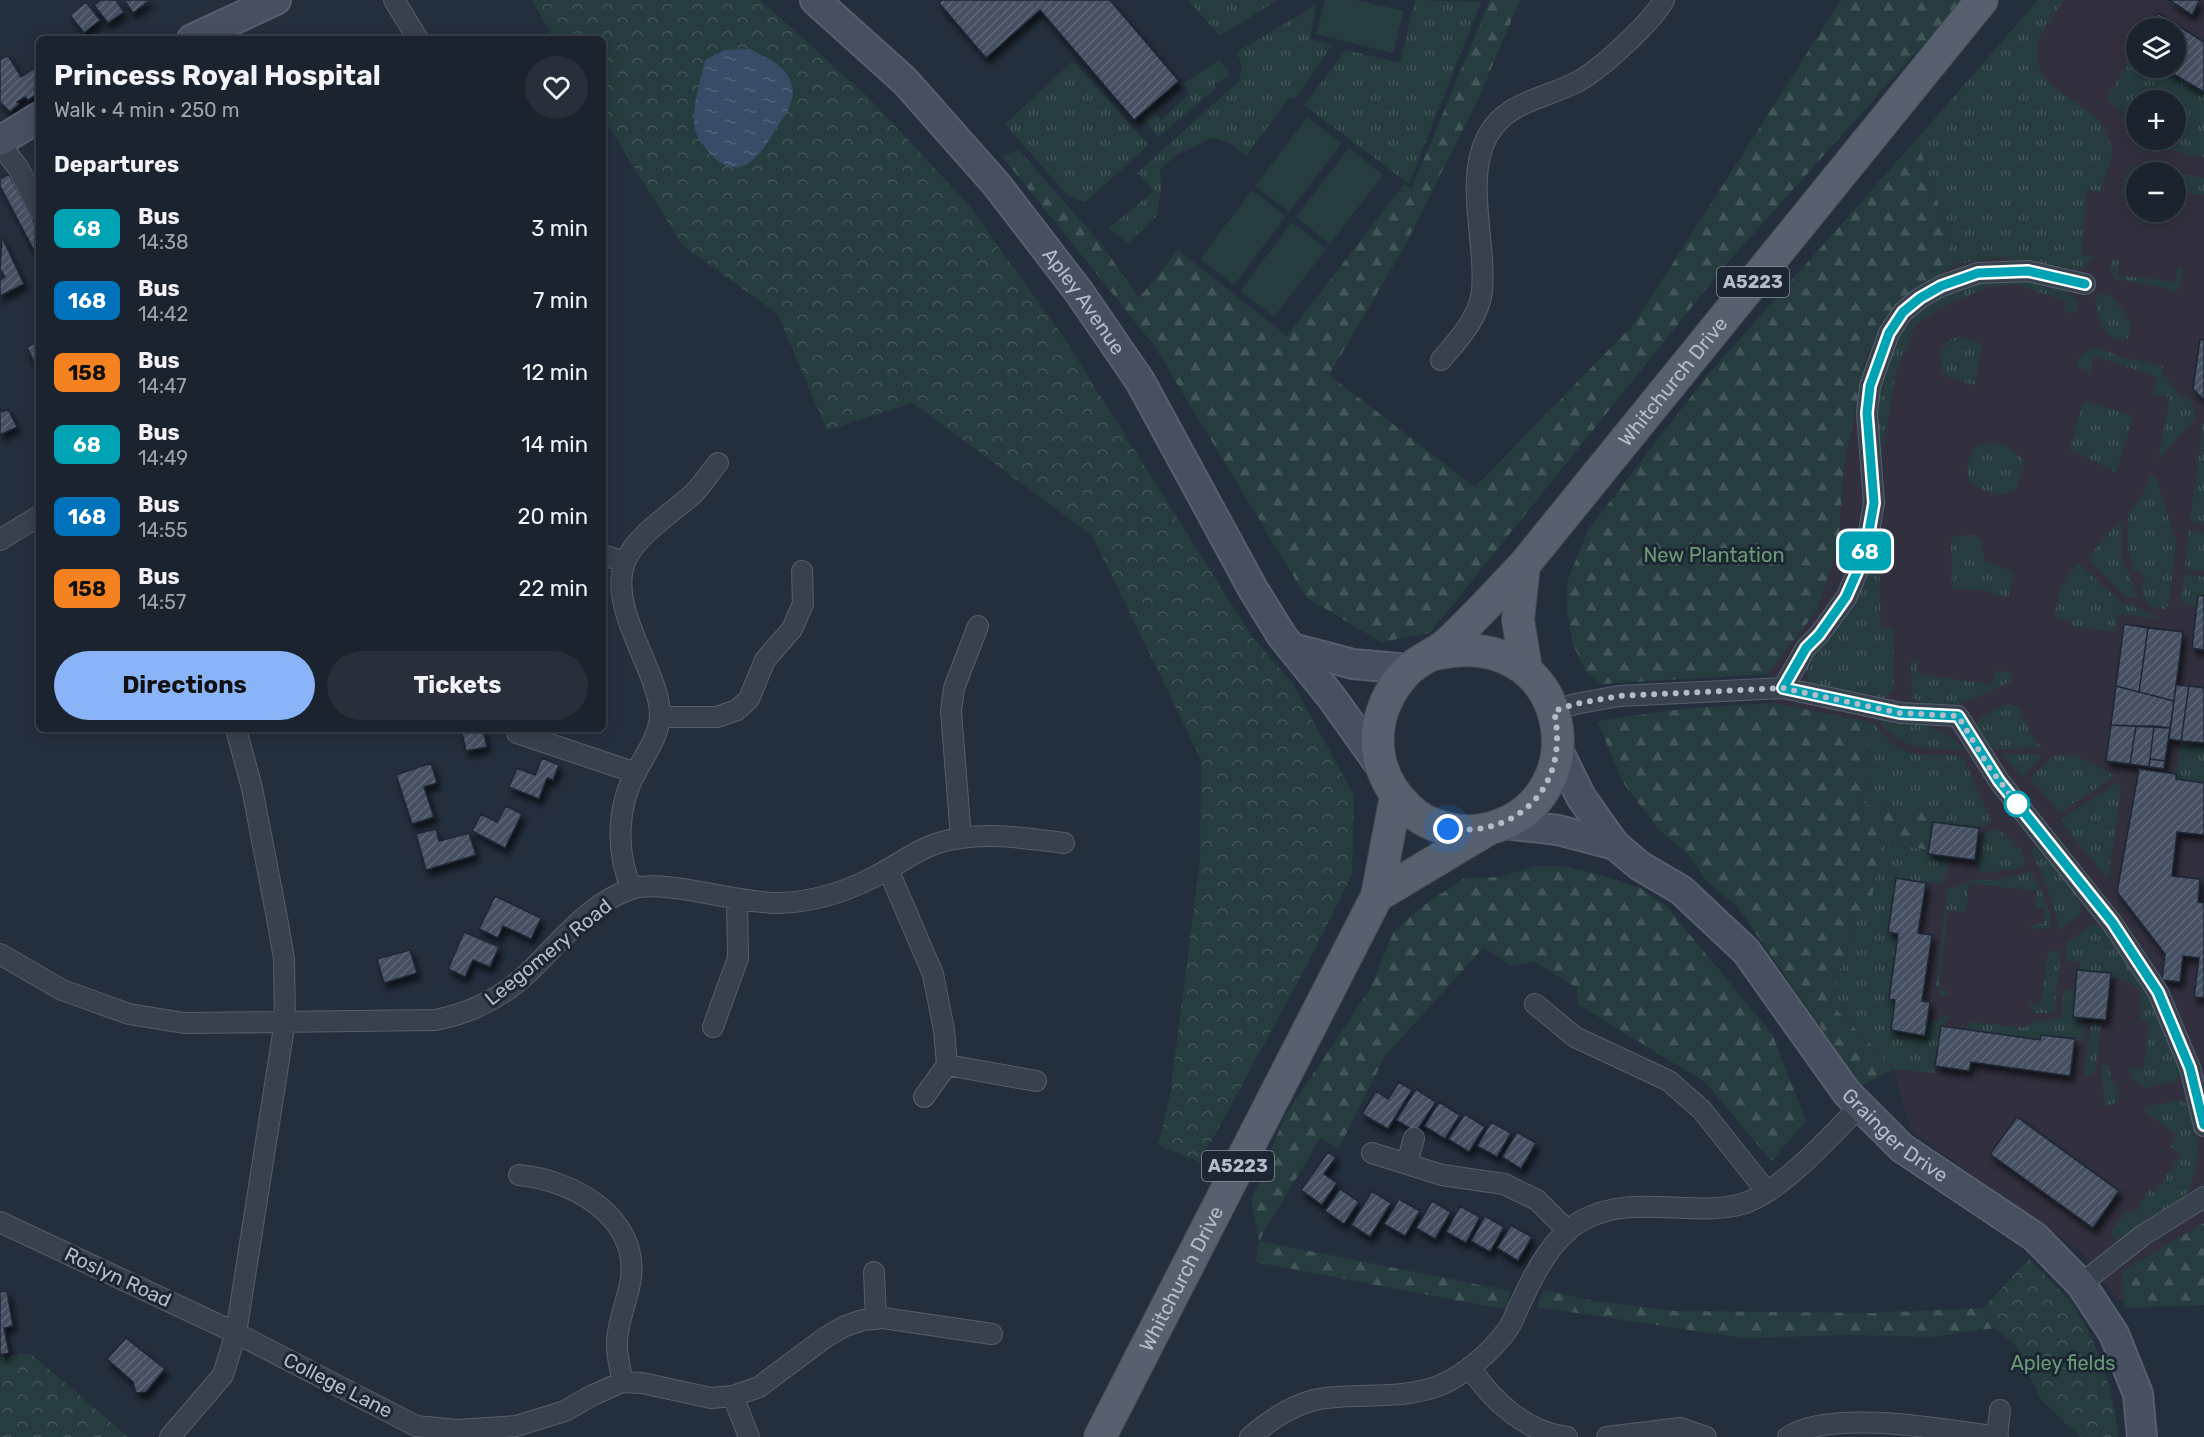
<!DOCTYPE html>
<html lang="en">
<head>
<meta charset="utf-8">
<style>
	body { margin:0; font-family:Rubik,sans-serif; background:#282f3a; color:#f1f3f6; height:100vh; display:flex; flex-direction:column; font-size:22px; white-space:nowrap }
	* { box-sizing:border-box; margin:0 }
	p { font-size:20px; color:#a0a4aa }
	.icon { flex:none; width:33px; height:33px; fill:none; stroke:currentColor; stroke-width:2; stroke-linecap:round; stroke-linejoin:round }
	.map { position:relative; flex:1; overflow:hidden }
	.drawer { position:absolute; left:36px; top:36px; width:570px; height:696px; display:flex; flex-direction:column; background:#1b232e; border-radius:9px; box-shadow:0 3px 15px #0003,0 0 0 2px #39404a }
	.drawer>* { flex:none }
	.badge { padding:0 12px; border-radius:9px; font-size:21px; line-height:39px }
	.tools { position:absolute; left:2126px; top:18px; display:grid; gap:12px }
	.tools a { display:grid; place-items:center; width:60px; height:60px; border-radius:50%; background:#1b232e; box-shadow:0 3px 15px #0003,0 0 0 2px #39404a; font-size:30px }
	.you { position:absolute; width:30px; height:30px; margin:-15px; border:4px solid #fff; border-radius:50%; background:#1a73e8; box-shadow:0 0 0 9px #1a73e833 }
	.map>.badge { position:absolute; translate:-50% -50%; box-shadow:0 0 0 3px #fff }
	h2 { padding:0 18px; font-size:22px; line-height:54px }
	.round { display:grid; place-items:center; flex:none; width:63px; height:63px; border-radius:32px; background:#282f3a }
	.head { display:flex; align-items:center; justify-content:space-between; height:102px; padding:0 18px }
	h1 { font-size:28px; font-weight:700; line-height:45px }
	.cta { display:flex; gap:12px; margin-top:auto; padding:12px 18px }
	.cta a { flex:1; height:69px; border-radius:36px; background:#8ab4f8; color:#111; font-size:24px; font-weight:700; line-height:69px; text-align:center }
	.cta a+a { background:#282f3a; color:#f1f3f6 }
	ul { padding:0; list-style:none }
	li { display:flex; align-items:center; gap:18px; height:72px; padding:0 18px }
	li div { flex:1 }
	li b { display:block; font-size:22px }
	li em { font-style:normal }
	li .badge { min-width:66px; font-weight:700; text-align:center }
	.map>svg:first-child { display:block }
	.medical { fill:#32303f; fill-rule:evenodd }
	.grass { fill:url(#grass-tufts) }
	.forest { fill:url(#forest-firs) }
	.park { fill:url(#park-crowns) }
	.pitch { fill:#263c3f }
	.water { fill:url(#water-ripples) }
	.building { fill:url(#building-hatch); stroke:#1f2835; stroke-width:1.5; filter:url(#shadow) }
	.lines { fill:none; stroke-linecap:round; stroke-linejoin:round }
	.street-casing { stroke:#565f6c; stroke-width:22 }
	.secondary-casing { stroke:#565f6c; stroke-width:32 }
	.primary-casing { stroke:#414a57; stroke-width:34 }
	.street { stroke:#38414e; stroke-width:20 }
	.secondary { stroke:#465061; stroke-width:28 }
	.primary { stroke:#56606e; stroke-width:32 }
	.line-casing { stroke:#fff; stroke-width:14 }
	.line { stroke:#00a3b4; stroke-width:9 }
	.walk { stroke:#b4bcc9; stroke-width:6; stroke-dasharray:0 10.8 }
	.stop-dot { fill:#fff; stroke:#00a3b4; stroke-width:3 }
	.labels { text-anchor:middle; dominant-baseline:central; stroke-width:6; stroke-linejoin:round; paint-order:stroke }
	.shield { fill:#1d2633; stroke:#878f9c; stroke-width:1.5 }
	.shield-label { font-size:18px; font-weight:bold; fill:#b4bcc9 }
	.street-label { font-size:20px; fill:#b4bcc9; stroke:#1d2633 }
	.park-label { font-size:20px; fill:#6b9a76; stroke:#1d2633 }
</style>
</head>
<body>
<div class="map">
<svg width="2204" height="1437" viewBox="0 0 2204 1437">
	<defs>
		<pattern id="grass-tufts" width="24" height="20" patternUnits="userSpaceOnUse" patternTransform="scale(1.5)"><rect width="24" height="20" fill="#263c3f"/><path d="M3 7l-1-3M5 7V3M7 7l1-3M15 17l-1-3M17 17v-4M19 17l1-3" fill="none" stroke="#435659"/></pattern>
		<pattern id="forest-firs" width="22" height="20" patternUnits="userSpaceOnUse" patternTransform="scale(1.5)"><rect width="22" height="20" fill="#263c3f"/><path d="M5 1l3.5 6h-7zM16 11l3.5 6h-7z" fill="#435659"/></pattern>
		<pattern id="park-crowns" width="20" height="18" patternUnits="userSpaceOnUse" patternTransform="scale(1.5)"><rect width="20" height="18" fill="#263c3f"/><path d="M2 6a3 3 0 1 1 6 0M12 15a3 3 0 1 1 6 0" fill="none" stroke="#435659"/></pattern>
		<pattern id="water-ripples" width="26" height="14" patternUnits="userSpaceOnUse" patternTransform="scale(1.5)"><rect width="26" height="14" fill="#394c67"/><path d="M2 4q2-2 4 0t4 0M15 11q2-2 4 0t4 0" fill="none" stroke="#53647b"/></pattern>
		<pattern id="building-hatch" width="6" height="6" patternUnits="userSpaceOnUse" patternTransform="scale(1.5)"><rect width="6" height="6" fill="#455162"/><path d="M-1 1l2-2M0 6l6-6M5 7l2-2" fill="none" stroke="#5d6877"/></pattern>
		<filter id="shadow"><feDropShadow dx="3.5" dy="6" stdDeviation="3" flood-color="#0009"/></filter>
	</defs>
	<rect width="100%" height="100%" fill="#242f3e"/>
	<path class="medical" d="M2038 0H2204V1299L2117 1300 2080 1251 1911 1131 1894 1069 1830 1003 1880 842 1929 849 1933 814 1863 804 1870 723 1773 703 1768 674 1817 610 1838 549 1844 467 1867 354 1906 296 1957 264 1917 139ZM2136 28H2175V68H2136ZM2136 100H2175V140H2136ZM2136 172H2175V212H2136Z"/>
	<path class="grass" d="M1188 0H1278L1220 36Z
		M1415 0 1481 2 1409 184 1304 105 1346 50 1400 63Z
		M2038 0H2064C2056 12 2043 26 2039 40 2024 94 2095 96 2108 138 2109 142 2112 148 2112 151 2111 164 2103 178 2101 191L2087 190 2081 255 2095 257 2079 270 2001 257 1957 264 1917 139Z
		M1316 5 1310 39 1332 45 1295 99 1290 97 1246 156 1232 144 1213 138 1178 154 1160 169 1161 190 1156 217 1128 243 1108 229 1154 191 1137 173 1239 81 1242 66 1237 52Z
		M2135 51 2136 68H2163L2204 92V157L2143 144 2139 140H2175V100H2136V136L2127 115 2107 99Z
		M1219 60 1228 70 1229 76 1214 84 1216 88 1158 137 1142 117 1151 110 1161 120 1190 94 1183 84Z
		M1073 61 1149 145 1085 202 1068 196 1005 124Z
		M2136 166 2175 172H2136V186L2130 185 2128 200 2121 195 2125 174Z
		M2175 173 2204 178V195L2175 191Z
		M2115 259 2119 260 2118 275 2176 282 2178 267 2183 268 2179 291 2116 279C2111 273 2107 264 2115 259Z
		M2009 276 2060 285 2078 303 2077 312 2064 313 2066 301 2014 284 1987 287 1939 309 1915 325 1897 369 1881 457 1877 503 1881 628 1893 629 1894 689 1887 697 1878 700 1814 687 1806 676 1807 660 1863 574 1877 387 1892 346 1925 307 1958 287Z
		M2101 293 2113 297 2130 320 2129 337 2124 341C2102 338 2099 318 2095 299Z
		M1960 336 1982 344 1975 385 1949 378 1942 371 1940 351 1948 341Z
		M2099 348 2120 357 2164 366 2161 372 2183 399 2186 396 2191 401 2196 417 2158 460 2170 397 2154 394 2157 377 2094 356 2090 372 2079 368 2077 360 2085 352Z
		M2084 401 2133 416 2116 472 2069 449Z
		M2204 416V524L2190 521Z
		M1990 442 2011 448 2025 462 2015 491C2000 498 1981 492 1969 481L1967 464 1976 447Z
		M2151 475 2156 476 2176 543 2169 604 2164 610 2149 606 2140 586 2145 582 2140 570 2134 572 2128 549V513L2141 497Z
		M2121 520V558L2139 597 2127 598 2087 558Z
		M2189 531 2204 532V571L2189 570 2185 566Z
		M1972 535 1981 539 1985 561 2015 573 2008 597 1980 589H1952L1951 537Z
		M2079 564 2121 603 2146 611 2161 620 2118 613 2115 632 2073 626 2071 622 2055 616C2057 596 2063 577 2079 564Z
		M2189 575 2204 577V596L2198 595 2197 607 2181 603 2184 576Z
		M1918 660 1917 674 1993 685 1996 670 2007 672 2012 676 2011 681C1981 697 1944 718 1912 697L1911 661Z
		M2007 704 2018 707 2035 742 2043 747 1988 750C1963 723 1980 716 2007 704Z
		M1877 718C1916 723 1935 721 1965 749 1930 749 1898 750 1877 718Z
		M1870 722C1885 731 1883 743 1907 752 1925 759 1948 750 1964 759L1992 823 1979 828 1933 822V814L1863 804Z
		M2181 741 2204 743V783L2176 779Z
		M2038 754 2041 757 2039 760 2022 776 2002 755Z
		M2076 755 2115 776 2061 812 2058 811 2030 778 2053 756Z
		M2118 782 2121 789 2108 879 2061 822 2067 815Z
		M1997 829C2008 837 2025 848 2025 863L2016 868 1979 874 1977 863 1979 837Z
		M1880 842 1929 850 1948 856V872L1941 884 1896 879 1888 932 1898 934 1889 999 1895 1000 1891 1030 1925 1036 1926 1024 1948 1015 1950 1018 1941 1026 1934 1073 1894 1069 1830 1003 1855 918C1874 899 1878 868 1880 842Z
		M2034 847C2049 861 2085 893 2080 914L2060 930 2048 889 2031 852Z
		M2031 872C2039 888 2054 910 2050 928L2031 929V925L2044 924V908L2035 907 2037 891 1969 883 1966 912 1948 910 1939 990 1952 992 1941 997 1936 984 1947 890 1974 880H1994Z
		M2094 925C2130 930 2168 1040 2182 1072L2175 1081 2146 1088 2132 1079 2128 1067 2144 1069 2149 1022 2141 1020 2140 992 2130 982 2080 970V962L2067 961 2066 944 2087 927Z
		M2059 950 2060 962 2054 1013H2034L2028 1004 2041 1005 2048 952Z
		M2068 989 2075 991 2073 1017 2087 1018 2083 1041 2041 1035 2040 1040 1965 1029 1971 1022 2026 1028 2034 1021 2062 1018 2064 991Z
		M2091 1022 2101 1023 2096 1066 2095 1072 2084 1077Z
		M2102 1064 2109 1065 2111 1080 2120 1093C2118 1102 2112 1106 2104 1106Z
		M2178 1100 2186 1103 2190 1111H2195C2204 1202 2186 1200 2115 1241L2111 1233 2128 1210 2134 1214 2149 1190 2155 1193 2181 1155 2171 1147 2177 1136 2144 1111 2147 1107Z"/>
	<path class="forest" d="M1490 0H1520L1480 95 1403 249 1329 375 1475 487 1634 324 1841 0H1963L1728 262 1430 633 1381 642 1306 597 1153 344 1002 156 1019 150 1102 245 1139 298 1178 250 1287 336 1404 184 1412 188Z
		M1917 139 1957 264 1906 296 1867 354 1844 467 1838 549 1817 610 1768 674 1600 684 1586 672 1573 644 1567 611V582L1588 530 1707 376Z
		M1773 703 1870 722 1863 804 1933 813 1929 850 1881 842 1872 898 1855 918 1830 1003 1894 1069 1861 1086 1737 906 1707 882 1689 855 1658 829 1624 784 1598 723 1603 720 1690 708Z
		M1534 866H1565L1603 876 1640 888 1667 907 1772 1034 1806 1121 1771 1161 1705 1082 1577 1004V988L1533 961 1513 966 1483 948 1385 1056 1339 1148 1320 1138 1259 1241 1510 1291 1508 1310 1255 1262 1259 1241 1251 1201 1285 1116 1370 989 1394 931 1424 905 1465 878 1500 877Z
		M2204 1223V1305L2125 1308 2122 1271Z
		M1543 1290 1593 1301 1676 1311 1872 1313 1983 1308 1995 1328 1932 1337 1847 1335 1743 1338 1537 1307Z"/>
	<path class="park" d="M531 0H760L869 98 967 203 1060 332 1253 638 1293 684 1354 795 1352 875 1309 961 1200 1162 1158 1145 1170 1095 1200 860 1201 759 1092 536 913 403 827 430 777 313 682 245 603 117V39H555Z
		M2029 1259C2044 1275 2064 1292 2076 1310 2099 1345 2115 1395 2118 1437H2081L2042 1401 2015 1345 1995 1328 1983 1308Z
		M18 1354H31L128 1437H0V1358Z"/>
	<path class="pitch" d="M1325 0H1358L1404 11 1393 53 1316 34Z
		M1307 117 1342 143 1289 212 1255 186Z
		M1349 148 1383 175 1330 244 1296 217Z
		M1252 190 1286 216 1234 285 1200 259Z
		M1292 222 1326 249 1274 317 1240 291Z"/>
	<path class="water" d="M750 49C766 58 785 64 791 83 797 101 785 115 776 129 759 157 739 187 708 151 699 140 694 133 694 119 694 100 701 79 705 60L724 50Z"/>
	<path class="building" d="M101 0H116L124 12 108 23 94 5Z
		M124 0H149V1L133 13Z
		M942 0H1110L1179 81 1134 120 1040 10 986 58 939 3Z
		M2169 0H2200L2192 15Z
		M86 2 100 20 84 33 70 15Z
		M2158 13 2204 42V92L2163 68H2175V28H2149Z
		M8 55 21 77 36 67 39 72V86L34 89 37 94 28 100 25 97 17 102 19 104 10 112 0 102V60Z
		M9 174 39 231V260L0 186V179Z
		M2 237 24 284 0 296V280L5 277 0 269Z
		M2200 339 2204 340V400L2193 389Z
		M39 341V373L27 347Z
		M0 407 2 412 8 409 17 427 0 435Z
		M2198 595 2204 596V650L2192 648Z
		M2124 624 2148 628 2139 692 2116 686Z
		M2124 624 2183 632 2174 701 2116 686Z
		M2148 628 2183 632 2174 701 2139 692Z
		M2176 685 2189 686 2181 741 2169 739Z
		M2116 686 2174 701 2170 728 2111 725Z
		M2189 686 2204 688V743L2181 741Z
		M2111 725 2170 728 2164 769 2106 761Z
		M2111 725 2136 726 2130 764 2106 761Z
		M2136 726H2154L2149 767 2130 764Z
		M2154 726 2170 728 2165 761 2150 759Z
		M461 729H483L487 747 466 751Z
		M542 758 559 765 553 780 547 778 539 799 509 787 517 768 535 775Z
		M2150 759 2165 761 2164 769 2149 767Z
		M431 763 437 783 424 787 434 817 412 824 396 775Z
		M2139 769 2176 774V779L2204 783V835L2177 832 2172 876 2200 879 2198 902 2204 903V998L2194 997 2199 958 2183 956 2180 982 2162 980 2165 954 2117 892Z
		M506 806 522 814 505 848 472 831 481 814 497 822Z
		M1933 822 1979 828 1975 860 1928 854Z
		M436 829 439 841 469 833 476 855 426 870 416 834Z
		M1896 878 1926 883 1918 933 1932 935 1922 1001 1930 1002 1925 1036 1891 1030 1895 1000 1889 999 1898 934 1888 932Z
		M495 896 541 918 531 939 503 926 498 938 479 929Z
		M464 932 499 947 490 967 473 960 465 977 448 969Z
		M410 950 417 973 384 983 377 959Z
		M2077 970 2111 973 2106 1020 2073 1017Z
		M1941 1026 2040 1040 2041 1035 2075 1039 2070 1076 1971 1062 1969 1071 1935 1066Z
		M1399 1082 1412 1090 1388 1129 1362 1114 1376 1091 1388 1099Z
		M1416 1089 1436 1102 1416 1132 1396 1120Z
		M1439 1102 1460 1115 1445 1139 1424 1126Z
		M1465 1114 1485 1127 1469 1152 1448 1139Z
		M2017 1117 2119 1191 2093 1228 1990 1154Z
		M1491 1122 1511 1133 1497 1157 1477 1146Z
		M1517 1132 1536 1143 1521 1169 1502 1157Z
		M1328 1152 1336 1157 1324 1174 1337 1183 1322 1205 1301 1190Z
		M1340 1189 1359 1202 1344 1224 1325 1211Z
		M1372 1191 1391 1203 1370 1237 1351 1225Z
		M1399 1199 1420 1211 1405 1236 1384 1224Z
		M1432 1201 1451 1212 1435 1239 1416 1228Z
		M1460 1206 1480 1217 1466 1243 1446 1232Z
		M1485 1216 1504 1227 1490 1252 1471 1241Z
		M1511 1225 1532 1237 1518 1261 1497 1248Z
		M0 1290V1292L7 1291 13 1326 4 1328 9 1353 0 1355Z
		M126 1338 165 1369 146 1392 136 1393 133 1382 107 1359Z"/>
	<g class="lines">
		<g class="street-casing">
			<path id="street" d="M394 0 418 39
				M0 144 19 169 39 210
				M1441 360C1458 340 1479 318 1482 291 1487 244 1464 181 1487 137 1505 102 1543 99 1575 83 1598 72 1651 23 1664 0
				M0 540 39 516
				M603 555 625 562
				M1783 688 1806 648 1819 635 1846 598 1865 554 1874 503 1867 413 1870 386 1889 333 1903 312 1920 298 1941 286 1978 273 2028 271 2085 284
				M1554 711 1575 704 1619 696 1783 688 1901 713 1958 716 1999 781 2112 923 2158 992 2190 1068 2204 1126
				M660 717H717L737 710 749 699 765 660 792 629 803 604 802 571
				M517 733 636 773
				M961 838 951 711 954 688 978 626
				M888 869 933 974 944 1030 947 1065
				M632 889C615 852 617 805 637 770 646 754 659 735 660 716 661 673 607 610 625 562 636 535 671 514 692 495 702 486 709 473 718 463
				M0 954 62 990 129 1014 184 1023 435 1020C467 1014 494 1002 520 980 555 950 584 905 631 889 664 878 738 904 779 903 810 902 842 893 870 879 894 868 913 851 938 843 978 830 1024 838 1064 843
				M1535 1004 1575 1037 1669 1081 1702 1110 1767 1192
				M713 1027 738 958 737 901
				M924 1097 947 1065 1036 1081
				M1372 1153 1442 1175 1504 1184 1537 1200 1568 1231
				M1407 1163 1414 1138
				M519 1175C572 1180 638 1216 631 1278 628 1299 618 1320 617 1341 616 1354 621 1369 622 1382
				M0 1222 236 1333 416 1426 457 1430 516 1426 565 1411 591 1396 622 1382 642 1383 711 1398 733 1396 759 1387 826 1337 845 1326 863 1320 883 1318 992 1334
				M874 1272 876 1319
				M2081 1284 2143 1235 2204 1197
				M1470 1367C1492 1401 1526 1432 1567 1437
				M733 1396 749 1437
				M170 1437 223 1375 236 1333 285 1021 284 959 277 918 252 788 236 729
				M1250 1437C1271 1419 1298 1401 1326 1398 1364 1393 1406 1400 1443 1384 1468 1372 1492 1351 1508 1329 1514 1320 1517 1309 1522 1300 1535 1272 1553 1237 1581 1221 1632 1192 1692 1218 1742 1204 1780 1193 1832 1135 1860 1106
				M1607 1437 1680 1428 1706 1437
				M1788 1437C1831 1408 1948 1430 1998 1437
				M1997 1437 2000 1410"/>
		</g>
		<g class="secondary-casing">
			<g id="secondary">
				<path id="s1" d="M815 0 905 81 997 185 1079 292 1140 381 1253 589 1282 636 1332 698 1379 764"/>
				<path d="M192 39 276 0"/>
				<path d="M0 141 39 117"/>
				<path d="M1292 648 1353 664 1409 669"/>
				<path id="s2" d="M1558 750 1581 797 1615 845 1640 866 1681 890 1746 951 1847 1093 1902 1148 2035 1237 2081 1284 2114 1334 2138 1394 2142 1437"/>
				<path d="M1504 824 1558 830 1615 845"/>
			</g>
		</g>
		<g class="primary-casing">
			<g id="primary">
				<path d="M1524 565 1518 620 1526 669"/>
				<path id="s3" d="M1436 654C1570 623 1601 797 1491 828 1463 836 1427 828 1407 807 1367 768 1369 711 1407 671 1419 659 1436 654 1448 643 1475 618 1499 591 1524 565L1982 0"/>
				<path d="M1377 896 1487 830"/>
				<path id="s4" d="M1100 1437 1377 896 1396 796"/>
			</g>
		</g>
		<use href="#street" class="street"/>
		<use href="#secondary" class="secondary"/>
		<use href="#primary" class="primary"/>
	</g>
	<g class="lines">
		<g class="line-casing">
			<path id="line" d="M2085 284 2028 271 1978 273 1941 286 1920 298 1903 312 1889 333 1870 386 1867 413 1874 503 1865 554 1846 597 1819 635 1806 648 1783 688 1900 713 1958 716 1999 781 2112 922 2158 992 2190 1068 2204 1125"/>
		</g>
		<use href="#line" class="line"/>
		<path class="walk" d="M1448 829C1521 837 1570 784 1554 711L1575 704 1619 696 1783 688 1900 713 1958 716 1989 767 2017 804"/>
	</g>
	<circle class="stop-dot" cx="2017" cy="804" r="12"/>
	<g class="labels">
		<g class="shield">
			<rect x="1717" y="267" width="72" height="30" rx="4.5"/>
			<rect x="1202" y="1151" width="72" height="30" rx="4.5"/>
		</g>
		<g class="shield-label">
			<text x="1753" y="282">A5223</text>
			<text x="1238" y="1166">A5223</text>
		</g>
		<g class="street-label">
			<text stroke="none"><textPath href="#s1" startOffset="405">Apley Avenue</textPath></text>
			<text stroke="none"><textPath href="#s3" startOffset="930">Whitchurch Drive</textPath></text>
			<text transform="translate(548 952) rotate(-39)">Leegomery Road</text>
			<text stroke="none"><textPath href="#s2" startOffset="519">Grainger Drive</textPath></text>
			<text transform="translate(118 1277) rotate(25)">Roslyn Road</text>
			<text stroke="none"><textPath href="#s4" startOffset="178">Whitchurch Drive</textPath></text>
			<text transform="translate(338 1385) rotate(27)">College Lane</text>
		</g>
		<g class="park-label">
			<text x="1714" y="555">New Plantation</text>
			<text x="2063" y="1363">Apley fields</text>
		</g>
	</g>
</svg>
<div class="tools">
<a><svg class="icon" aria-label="layers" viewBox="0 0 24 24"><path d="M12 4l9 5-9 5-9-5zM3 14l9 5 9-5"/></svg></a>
<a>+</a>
<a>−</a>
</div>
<div class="you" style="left:1448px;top:829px"></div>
<b class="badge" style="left:1865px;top:551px;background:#00a3b4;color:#fff">68</b>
<section class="drawer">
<div class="head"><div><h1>Princess Royal Hospital</h1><p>Walk · 4 min · 250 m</p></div><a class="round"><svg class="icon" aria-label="heart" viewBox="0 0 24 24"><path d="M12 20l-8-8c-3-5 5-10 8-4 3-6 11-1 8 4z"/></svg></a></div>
<h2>Departures</h2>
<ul>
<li><span class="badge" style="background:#00a3b4;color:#fff">68</span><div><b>Bus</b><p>14:38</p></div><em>3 min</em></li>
<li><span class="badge" style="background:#0072bc;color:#fff">168</span><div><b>Bus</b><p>14:42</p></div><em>7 min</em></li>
<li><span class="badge" style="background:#f58220;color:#111">158</span><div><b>Bus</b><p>14:47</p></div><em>12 min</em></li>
<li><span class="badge" style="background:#00a3b4;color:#fff">68</span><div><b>Bus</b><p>14:49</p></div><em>14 min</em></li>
<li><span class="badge" style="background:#0072bc;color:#fff">168</span><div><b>Bus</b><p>14:55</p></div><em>20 min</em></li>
<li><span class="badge" style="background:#f58220;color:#111">158</span><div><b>Bus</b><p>14:57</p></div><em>22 min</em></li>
</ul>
<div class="cta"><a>Directions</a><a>Tickets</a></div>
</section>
</div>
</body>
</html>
